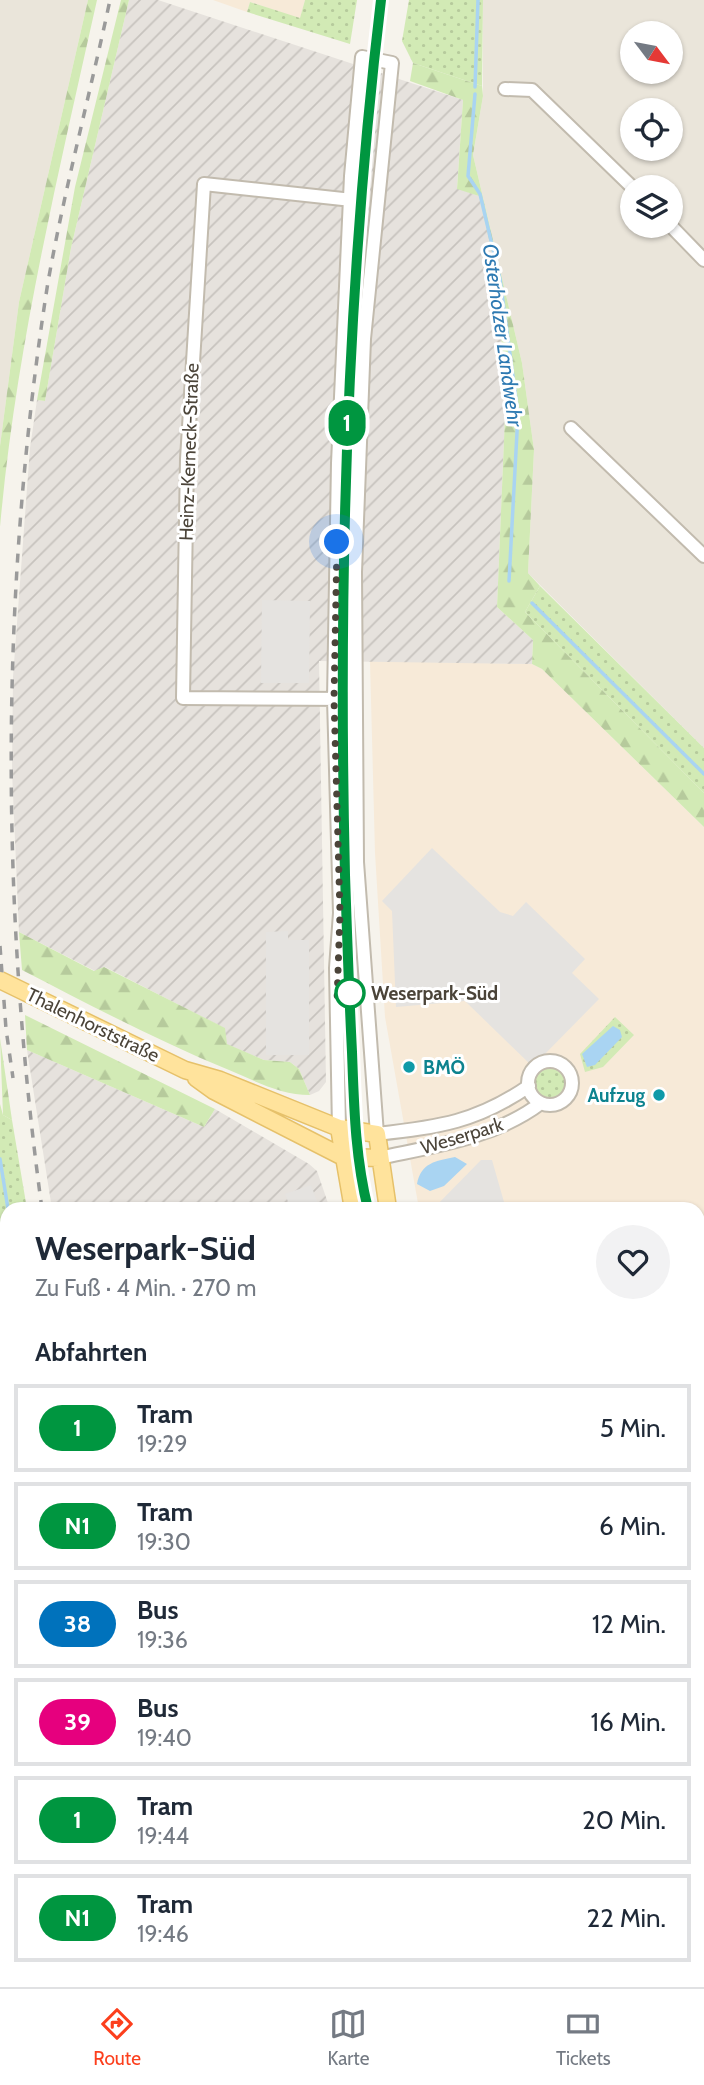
<!DOCTYPE html>
<html lang="de">
<head>
<meta charset="utf-8">
<style>
	body { margin:0; font-family:Cabin,sans-serif; background:#f2f2f3; color:#1f2937; height:100vh; display:flex; flex-direction:column; font-size:26px; white-space:nowrap }
	* { box-sizing:border-box; margin:0 }
	p { font-size:23px; color:#747a83 }
	.icon { flex:none; width:38px; height:38px; fill:none; stroke:currentColor; stroke-width:2; stroke-linecap:round; stroke-linejoin:round }
	.map { position:relative; flex:1; overflow:hidden }
	.drawer { position:absolute; left:0px; top:1202px; width:705px; height:786px; display:flex; flex-direction:column; background:#fff; border-radius:21px 21px 0 0; box-shadow:0 2px 5px #0004 }
	.drawer>* { flex:none }
	.badge { padding:0 14px; border-radius:23px; font-size:24px; line-height:46px }
	.needle { width:46px; rotate:122deg }
	.buttons { position:absolute; left:620px; top:21px; display:grid; gap:14px }
	.buttons a { display:grid; place-items:center; width:63px; height:63px; border-radius:50%; background:#fff; box-shadow:0 2px 5px #0004; font-size:35px }
	.you { position:absolute; width:35px; height:35px; margin:-18px; border:5px solid #fff; border-radius:50%; background:#1a73e8; box-shadow:0 0 0 10px #1a73e833 }
	.map>.badge { position:absolute; translate:-50% -50%; box-shadow:0 0 0 4px #fff }
	h2 { padding:0 35px; font-size:26px; line-height:63px }
	.round { display:grid; place-items:center; flex:none; width:74px; height:74px; border-radius:37px; background:#f2f2f3 }
	.overview { display:flex; align-items:center; justify-content:space-between; height:119px; padding:0 35px }
	h1 { font-size:33px; font-weight:700; line-height:52px }
	ul { padding:0; list-style:none }
	li { display:flex; align-items:center; gap:21px; height:88px; margin:0 14px 10px; padding:0 21px; border:4px solid #e0e1e3; border-radius:0px }
	li div { flex:1 }
	li b { display:block; font-size:26px }
	li em { font-style:normal }
	li .badge { min-width:77px; font-weight:700; text-align:center }
	.tabs { display:flex; justify-content:space-around; align-items:center; height:98px; border-top:2px solid #e0e1e3; background:#fff; font-size:19px; color:#747a83 }
	.tabs a { display:grid; justify-items:center; gap:4px }
	.tabs .on { color:#fc3f1d }
	.map>svg:first-child { display:block }
	.residential { fill:#eae5da; fill-rule:evenodd }
	.commercial { fill:#f7ead8 }
	.industrial { fill:url(#industrial-furrows) }
	.grass { fill:url(#grass-dots) }
	.forest { fill:url(#forest-firs) }
	.parking { fill:#e5e3e0 }
	.water { fill:#a9d4f2 }
	.lines { fill:none; stroke-linecap:round; stroke-linejoin:round }
	.stream { stroke:#a9d4f2; stroke-width:3.5 }
	.minor-casing { stroke:#c2bbae; stroke-width:16 }
	.major-casing { stroke:#e6c16a; stroke-width:19 }
	.minor { stroke:#fff; stroke-width:12 }
	.major { stroke:#ffe39c; stroke-width:16 }
	.tram { stroke:#9a9a9a; stroke-width:2 }
	.rail { stroke:#9a9a9a; stroke-width:3.5; stroke-dasharray:9 9; stroke-linecap:butt }
	.major-bridge-casing { stroke:#e6c16a; stroke-width:19; stroke-linecap:butt }
	.major-bridge { stroke:#ffe39c; stroke-width:16 }
	.line-casing { stroke:#fff; stroke-width:16 }
	.line { stroke:#009640; stroke-width:10 }
	.walk { stroke:#4b4439; stroke-width:7; stroke-dasharray:0 12.6 }
	.stop-dot { fill:#fff; stroke:#009640; stroke-width:3.5 }
	.culture-dot { fill:#0f9aa8; stroke:#fff; stroke-width:2.5 }
	.labels { text-anchor:middle; dominant-baseline:central; stroke-width:6; stroke-linejoin:round; paint-order:stroke }
	.street-label { font-size:19px; fill:#4b4439; stroke:#fff }
	.stop-label { font-size:19px; font-weight:bold; fill:#4b4439; stroke:#fff; text-anchor:start }
	.culture-label { font-size:19px; font-weight:bold; fill:#0d838f; stroke:#fff; text-anchor:start }
	.water-label { font-size:21px; font-style:italic; fill:#2e7ab2; stroke:#fff }
</style>
</head>
<body>
<div class="map">
<svg width="704" height="1987" viewBox="0 0 704 1987">
	<defs>
		<pattern id="industrial-furrows" width="10" height="10" patternUnits="userSpaceOnUse" patternTransform="scale(1.75)"><rect width="10" height="10" fill="#e6e2dd"/><path d="M-1 1l2-2M0 10L10 0M9 11l2-2" fill="none" stroke="#c7c3be"/></pattern>
		<pattern id="grass-dots" width="8" height="8" patternUnits="userSpaceOnUse" patternTransform="scale(1.75)"><rect width="8" height="8" fill="#d2eab5"/><path d="M2 2h.1M6 6h.1" fill="none" stroke="#b6ca9c" stroke-width="1.8" stroke-linecap="round"/></pattern>
		<pattern id="forest-firs" width="22" height="20" patternUnits="userSpaceOnUse" patternTransform="scale(1.75)"><rect width="22" height="20" fill="#d2eab5"/><path d="M5 1l3.5 6h-7zM16 11l3.5 6h-7z" fill="#b6ca9c"/></pattern>
	</defs>
	<rect width="100%" height="100%" fill="#f6f3ec"/>
	<path class="residential" d="M0 0H88L19 302 0 446Z
		M483 0H704V748L528 573 534 450 522 363 473 155 483 96ZM632 33H670V72H632ZM632 110H670V149H632ZM632 187H670V226H632Z"/>
	<path class="commercial" d="M213 0H305L300 19 250 2 247 12Z
		M370 661 532 664 542 669 704 827V1651L698 1645V1209H419L385 1017 375 853Z"/>
	<path class="industrial" d="M129 0H158L463 100 457 188 479 196 495 265 506 392 497 607 533 640 532 664 319 661 326 1082 319 1091 310 1095 299 1069 290 1062 264 1060 226 1044 224 1028 105 967 95 971 19 932 12 771 13 677 30 448 37 400 45 401 71 248Z
		M27 1050 204 1127 215 1109 309 1164 317 1171 330 1209H52Z
		M0 1286 7 1322V1981H203L202 1987H0Z"/>
	<path class="grass" d="M305 0H357L350 44 247 12 250 2 300 18Z
		M409 0H483L482 86 413 63 402 41Z
		M540 586 704 748V793L525 612Z
		M615 1017 634 1035 603 1067 585 1072 580 1054Z
		M535 1083a15 15 0 1 1 30 0a15 15 0 1 1-30 0Z
		M0 1104 3 1115 12 1120 27 1209H7V1322L0 1286Z
		M225 1981H261L263 1987H227Z
		M298 1981H352V1987H300Z"/>
	<path class="forest" d="M88 0H97C58 175 16 348 0 527V446L19 302Z
		M121 0H129L71 248 45 401 37 400 75 187Z
		M413 63 482 86 483 96 473 155 522 363 534 450 528 573 540 586 525 612 704 793V827L542 669 532 664 533 640 497 607 506 392 495 265 479 196 457 189 463 100 410 81Z
		M19 932 94 971 104 967 225 1028 227 1044 264 1060 290 1062 299 1069 310 1095C281 1095 255 1081 229 1070 158 1041 90 1005 22 970Z
		M25 1015 215 1109 204 1127 27 1050Z
		M0 1038 12 1120 3 1115Z
		M698 1744 704 1749V1987H352V1981H698Z"/>
	<path class="parking" d="M262 600 310 601 309 683H261Z
		M432 848 500 912 513 916 526 902 585 959 572 973 599 999 542 1057 531 1065 465 1001 396 1007 392 911 382 901Z
		M288 931V940H309V1055H266V932Z
		M481 1160H492L506 1209H433Z
		M311 1185 320 1209H291L285 1194Z
		M698 1521 704 1527V1586L698 1592Z
		M704 1612V1651L698 1645V1618Z"/>
	<path class="water" d="M613 1026 620 1030 622 1037 595 1065 587 1067 582 1054Z
		M455 1157 467 1164 444 1186 430 1191 417 1184C421 1163 435 1161 455 1157Z"/>
	<g class="lines">
		<path class="stream" d="M475 87 478 0
			M475 94 468 176 480 194 500 279 518 414 509 581
			M532 603 704 774
			M0 1159 8 1209
			M235 1981 237 1987"/>
		<g class="minor-casing">
			<path id="minor" d="M505 89 532 90 632 187
				M352 200 204 184 187 459 183 698 355 699
				M670 225 704 260
				M571 428 704 556
				M528 1083a22 22 0 1 1 44 0a22 22 0 1 1-44 0Z
				M339 1128 336 968 340 913 334 699 338 463 351 176 362 57 392 63 364 339 355 572 357 862 377 1134C439 1127 477 1122 529 1086
				M379 1158C434 1146 495 1138 541 1103
				M0 1723 7 1744
				M0 1837 7 1834"/>
		</g>
		<g class="major-casing">
			<path id="major" d="M35 997 185 1070 220 1080 339 1128 377 1134 388 1209
				M196 1078 214 1091 343 1157 379 1158
				M339 1128 353 1209
				M698 1684 704 1690
				M698 1726 704 1732"/>
		</g>
		<use href="#minor" class="minor"/>
		<use href="#major" class="major"/>
		<path class="tram" d="M368 1209C345 1115 349 997 346 900 335 599 345 299 381 0
			M698 1708 704 1714"/>
		<path class="rail" d="M0 946 6 1029 13 1078
			M42 1209C0 903 0 587 48 282 65 187 90 94 110 0
			M274 1981 276 1987"/>
		<g class="major-bridge-casing">
			<path id="major-bridge" d="M0 980 35 997"/>
		</g>
		<use href="#major-bridge" class="major-bridge"/>
	</g>
	<g class="lines">
		<g class="line-casing">
			<path id="line" d="M368 1209C355 1157 354 1105 352 1052 349 993 347 934 345 875 338 582 346 291 381 0"/>
		</g>
		<use href="#line" class="line"/>
		<path class="walk" d="M337 542 334 699 340 913 337 1001 350 993"/>
	</g>
	<circle class="stop-dot" cx="350" cy="993" r="14"/>
	<g class="culture-dot">
		<circle cx="409" cy="1067" r="7"/>
		<circle cx="659" cy="1095" r="7"/>
	</g>
	<g class="labels">
		<g class="street-label">
			<text transform="translate(189 452) rotate(-88)">Heinz-Kerneck-Straße</text>
			<text transform="translate(93 1025) rotate(26)">Thalenhorststraße</text>
			<text transform="translate(462 1136) rotate(-17)">Weserpark</text>
		</g>
		<g class="stop-label">
			<text x="371" y="993">Weserpark-Süd</text>
		</g>
		<g class="culture-label">
			<text x="423" y="1067">BMÖ</text>
			<text x="645" y="1095" text-anchor="end">Aufzug</text>
		</g>
		<g class="water-label">
			<text transform="translate(503 335) rotate(82)">Osterholzer Landwehr</text>
		</g>
	</g>
</svg>
<div class="buttons">
<a><svg class="needle" viewBox="-14 -14 28 28"><path d="M0-13l5 13h-10z" fill="#e53935"/><path d="M0 13l5-13h-10z" fill="#747a83"/></svg></a>
<a><svg class="icon" aria-label="locate" viewBox="0 0 24 24"><circle cx="12" cy="12" r="6"/><path d="M12 2v4M12 18v4M2 12h4M18 12h4"/></svg></a>
<a><svg class="icon" aria-label="layers" viewBox="0 0 24 24"><path d="M12 4l9 5-9 5-9-5zM3 14l9 5 9-5"/></svg></a>
</div>
<div class="you" style="left:337px;top:542px"></div>
<b class="badge" style="left:347px;top:423px;background:#009640;color:#fff">1</b>
<section class="drawer">
<div class="overview"><div><h1>Weserpark-Süd</h1><p>Zu Fuß · 4 Min. · 270 m</p></div><a class="round"><svg class="icon" aria-label="heart" viewBox="0 0 24 24"><path d="M12 20l-8-8c-3-5 5-10 8-4 3-6 11-1 8 4z"/></svg></a></div>
<h2>Abfahrten</h2>
<ul>
<li><span class="badge" style="background:#009640;color:#fff">1</span><div><b>Tram</b><p>19:29</p></div><em>5 Min.</em></li>
<li><span class="badge" style="background:#009640;color:#fff">N1</span><div><b>Tram</b><p>19:30</p></div><em>6 Min.</em></li>
<li><span class="badge" style="background:#0072bc;color:#fff">38</span><div><b>Bus</b><p>19:36</p></div><em>12 Min.</em></li>
<li><span class="badge" style="background:#e6007e;color:#fff">39</span><div><b>Bus</b><p>19:40</p></div><em>16 Min.</em></li>
<li><span class="badge" style="background:#009640;color:#fff">1</span><div><b>Tram</b><p>19:44</p></div><em>20 Min.</em></li>
<li><span class="badge" style="background:#009640;color:#fff">N1</span><div><b>Tram</b><p>19:46</p></div><em>22 Min.</em></li>
</ul>
</section>
</div>
<nav class="tabs">
<a class="on"><svg class="icon" aria-label="directions" viewBox="0 0 24 24"><path d="M12 3l9 9-9 9-9-9zM9 14v-3h6M13 9l2 2-2 2"/></svg>Route</a>
<a><svg class="icon" aria-label="map" viewBox="0 0 24 24"><path d="M3 6l6-2 6 2 6-2v14l-6 2-6-2-6 2zM9 4v14M15 6v14"/></svg>Karte</a>
<a><svg class="icon" aria-label="tickets" viewBox="0 0 24 24"><path d="M3 7h18v10H3zM15 7v10"/></svg>Tickets</a>
</nav>
</body>
</html>
